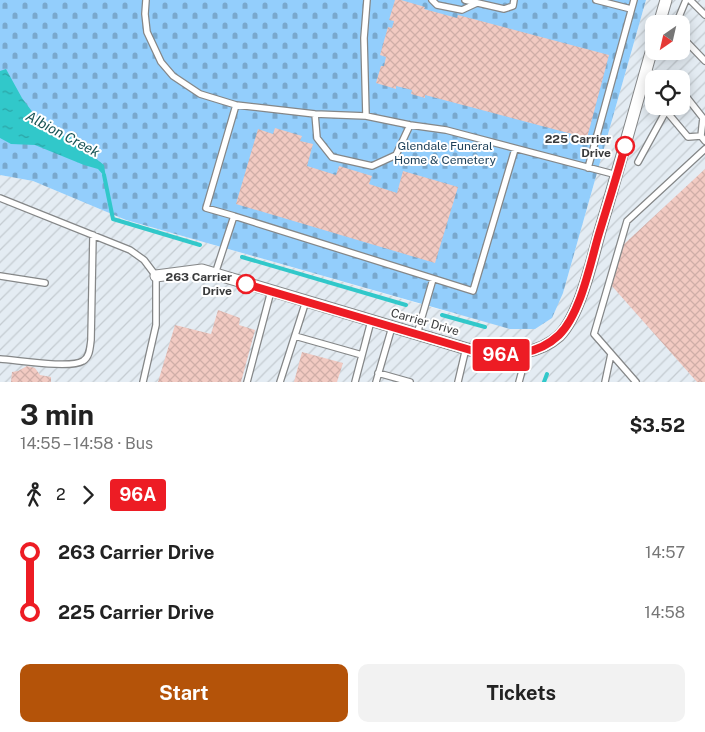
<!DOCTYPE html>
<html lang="en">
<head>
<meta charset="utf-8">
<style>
	body { margin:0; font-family:"Public Sans",sans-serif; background:#f2f2f2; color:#222; height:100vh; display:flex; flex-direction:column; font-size:19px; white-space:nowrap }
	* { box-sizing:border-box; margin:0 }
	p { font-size:16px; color:#767676 }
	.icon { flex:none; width:28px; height:28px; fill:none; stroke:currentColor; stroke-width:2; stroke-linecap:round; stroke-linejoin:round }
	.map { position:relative; height:382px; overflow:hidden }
	.side { display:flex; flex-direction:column; background:#fff; flex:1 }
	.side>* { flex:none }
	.badge { padding:0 10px; border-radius:4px; font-size:18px; line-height:32px }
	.needle { width:32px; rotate:214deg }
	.buttons { position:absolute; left:645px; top:15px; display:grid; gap:10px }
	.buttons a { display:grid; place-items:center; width:45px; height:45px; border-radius:10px; background:#fff; box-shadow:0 2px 12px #0003; font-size:25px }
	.map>.badge { position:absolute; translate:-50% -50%; box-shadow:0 0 0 2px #fff }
	.legs { display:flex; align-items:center; gap:8px; height:55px; padding:0 20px; font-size:16px }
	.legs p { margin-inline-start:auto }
	.overview { display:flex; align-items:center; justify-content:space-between; height:85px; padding:0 20px }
	h1 { font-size:28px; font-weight:700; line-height:38px }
	.cta { display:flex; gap:10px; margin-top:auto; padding:10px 20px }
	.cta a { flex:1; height:58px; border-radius:10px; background:#b45309; color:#fff; font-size:20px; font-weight:700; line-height:58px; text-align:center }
	.cta a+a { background:#f2f2f2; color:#222 }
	ul { padding:0 20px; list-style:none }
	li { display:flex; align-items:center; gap:18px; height:60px; font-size:19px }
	li i { display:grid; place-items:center; width:8px; height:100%; margin:0 6px; background:currentColor }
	li i::after { content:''; width:12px; height:12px; margin:-6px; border:4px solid; border-radius:50%; background:#fff }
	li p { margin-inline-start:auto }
	li:first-child i { background:linear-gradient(#0000 50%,currentColor 0) }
	li:last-child i { background:linear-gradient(currentColor 50%,#0000 0) }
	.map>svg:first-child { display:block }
	.industrial { fill:url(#industrial-furrows); fill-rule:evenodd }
	.cemetery { fill:url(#cemetery-stones) }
	.water { fill:url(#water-ripples) }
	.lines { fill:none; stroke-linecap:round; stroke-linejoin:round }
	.stream { stroke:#31c8ca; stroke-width:4 }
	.building { fill:url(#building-cross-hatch) }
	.lane-casing { stroke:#858788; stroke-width:8 }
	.street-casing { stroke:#858788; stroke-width:13 }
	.lane { stroke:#fff; stroke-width:5.5 }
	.street { stroke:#fff; stroke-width:11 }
	.line-1-casing { stroke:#fff; stroke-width:11 }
	.line-1 { stroke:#ed1c24; stroke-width:8 }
	.stop-1-dot { fill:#fff; stroke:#ed1c24; stroke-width:2.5 }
	.labels { text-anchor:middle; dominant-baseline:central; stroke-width:4; stroke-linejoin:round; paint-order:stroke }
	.stop-label { font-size:12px; font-weight:bold; fill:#393a3b; stroke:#fff; text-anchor:end }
	.park-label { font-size:12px; fill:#1f425b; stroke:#fff }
	.street-label { font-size:12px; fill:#393a3b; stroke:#fff }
	.water-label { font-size:14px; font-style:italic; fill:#185455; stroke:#fff }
</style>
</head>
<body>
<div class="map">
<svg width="705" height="382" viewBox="0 0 705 382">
	<defs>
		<pattern id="industrial-furrows" width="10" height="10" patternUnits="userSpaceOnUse" patternTransform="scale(1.25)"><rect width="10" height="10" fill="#e4ecf3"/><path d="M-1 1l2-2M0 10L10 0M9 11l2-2" fill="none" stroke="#c4cbd1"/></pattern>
		<pattern id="cemetery-stones" width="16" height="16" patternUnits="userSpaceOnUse" patternTransform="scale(1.25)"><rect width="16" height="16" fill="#93cefc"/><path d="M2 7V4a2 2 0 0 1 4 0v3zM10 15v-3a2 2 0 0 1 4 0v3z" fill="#79a8cd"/></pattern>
		<pattern id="water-ripples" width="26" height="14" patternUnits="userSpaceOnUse" patternTransform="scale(1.25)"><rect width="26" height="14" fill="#31c8ca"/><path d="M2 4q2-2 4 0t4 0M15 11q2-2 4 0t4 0" fill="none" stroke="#2ba3a5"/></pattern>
		<pattern id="building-cross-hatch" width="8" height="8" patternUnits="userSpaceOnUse" patternTransform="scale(1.25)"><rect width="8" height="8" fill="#f2cac2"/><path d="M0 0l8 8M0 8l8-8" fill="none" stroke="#d0aea8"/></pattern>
	</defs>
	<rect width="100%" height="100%" fill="#f4f6f8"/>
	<path class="industrial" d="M646 0H705V382H0V175L33 181 126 220 455 314 563 293ZM654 24H681V51H654ZM654 79H681V106H654Z"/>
	<path class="cemetery" d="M0 0H646L563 293 552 318 535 329H510L126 220 33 181 0 175Z"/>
	<path class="water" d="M6 69 22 98 48 133 79 139 86 151 104 165 106 178 98 169 84 165 35 145 11 144 0 138V71Z"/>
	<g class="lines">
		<path class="stream" d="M104 175 113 219 200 245
			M242 257 406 305
			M442 315 485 327
			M544 382 547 374"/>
	</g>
	<path class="building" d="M395 0H401L425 7 424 9 457 18 458 15 609 55 587 138 425 95V98L411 94 412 90 396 86V89L376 83 381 66H384L386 57 380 55 388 27 392 28 394 21 389 20Z
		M275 128 302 136 300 141 313 144 307 166 336 175 339 166 372 176 369 184 397 193 403 171 458 187 435 263 236 204 258 129 273 134Z
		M705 169V382H697L611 285 622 246Z
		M218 310 240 318 239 325 255 330 241 382H158L175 325 211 334Z
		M302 352 343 363 337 382H294Z
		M27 366 35 368 40 375 51 377V382H11L12 372 18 371Z"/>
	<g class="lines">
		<g class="lane-casing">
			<path id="lane" d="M146 0 145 14 147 32 161 62 173 76 200 94 236 105 315 114 366 116 410 125 446 130 617 175
				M432 0 437 5 462 10 477 3
				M465 0 504 9 513 6 514 0
				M596 0 631 9
				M690 0 705 15
				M661 16 669 24
				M676 24 686 0
				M681 36 705 61
				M646 69 657 79
				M681 90 703 118 701 136 705 141
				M662 106 688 137 701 136
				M315 114 317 138 332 157 372 166 396 155 410 125
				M366 116 364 38 367 0
				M638 162 666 111
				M588 168 634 0
				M0 198 130 250 144 260 156 276V325L143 382
				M234 216 473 291 515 149
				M215 274 234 216 206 208 236 105
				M0 276 45 283
				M417 334 433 279
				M295 336 362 355
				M0 359C17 360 70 369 83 361 90 357 90 347 91 340L93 235
				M378 373 410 382
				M247 382 271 291
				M280 382 306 301
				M355 382 371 321
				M376 382 392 327
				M458 382 466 348
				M519 382 527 352
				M605 382 611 354
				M636 382 594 334 627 221 705 149"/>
		</g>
		<g class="street-casing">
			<path id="street" d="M659 24 666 0
				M156 276 202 270 484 354C510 355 538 355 559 336 580 315 592 260 600 231 619 168 636 105 654 42"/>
		</g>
		<use href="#lane" class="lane"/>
		<use href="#street" class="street"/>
	</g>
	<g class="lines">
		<g class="line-1-casing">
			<path id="line-1" d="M246 284 484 354C510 356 538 355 559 335 580 315 590 265 598 237 607 207 617 176 625 146"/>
		</g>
		<use href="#line-1" class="line-1"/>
	</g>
	<g class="stop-1-dot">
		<circle cx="625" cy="146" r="9"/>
		<circle cx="246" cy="284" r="9"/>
	</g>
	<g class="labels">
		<g class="stop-label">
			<text x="611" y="139">225 Carrier<tspan x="611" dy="14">Drive</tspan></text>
			<text x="232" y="277">263 Carrier<tspan x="232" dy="14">Drive</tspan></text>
		</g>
		<g class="park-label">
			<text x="445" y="146">Glendale Funeral<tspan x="445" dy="14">Home &amp; Cemetery</tspan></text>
		</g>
		<g class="street-label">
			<text transform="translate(425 322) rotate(16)">Carrier Drive</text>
		</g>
		<g class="water-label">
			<text transform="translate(63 134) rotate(28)">Albion Creek</text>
		</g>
	</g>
</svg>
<div class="buttons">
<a><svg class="needle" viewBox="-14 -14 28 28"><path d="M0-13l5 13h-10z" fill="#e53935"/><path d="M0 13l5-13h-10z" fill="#767676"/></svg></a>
<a><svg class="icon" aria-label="locate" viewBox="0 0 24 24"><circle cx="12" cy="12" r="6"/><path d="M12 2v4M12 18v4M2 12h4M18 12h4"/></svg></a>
</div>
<b class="badge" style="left:501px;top:355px;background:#ed1c24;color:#fff">96A</b>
</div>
<section class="side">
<div class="overview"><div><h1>3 min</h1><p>14:55 – 14:58 · Bus</p></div><b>$3.52</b></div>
<div class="legs"><svg class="icon" aria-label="walk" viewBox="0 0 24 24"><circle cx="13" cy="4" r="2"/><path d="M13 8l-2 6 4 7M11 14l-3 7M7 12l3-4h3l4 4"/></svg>2<svg class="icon" aria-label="forward" viewBox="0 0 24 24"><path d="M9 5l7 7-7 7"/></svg><b class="badge" style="background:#ed1c24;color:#fff">96A</b></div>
<ul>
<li><i style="color:#ed1c24"></i><b>263 Carrier Drive</b><p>14:57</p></li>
<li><i style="color:#ed1c24"></i><b>225 Carrier Drive</b><p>14:58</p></li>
</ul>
<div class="cta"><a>Start</a><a>Tickets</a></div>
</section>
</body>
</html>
